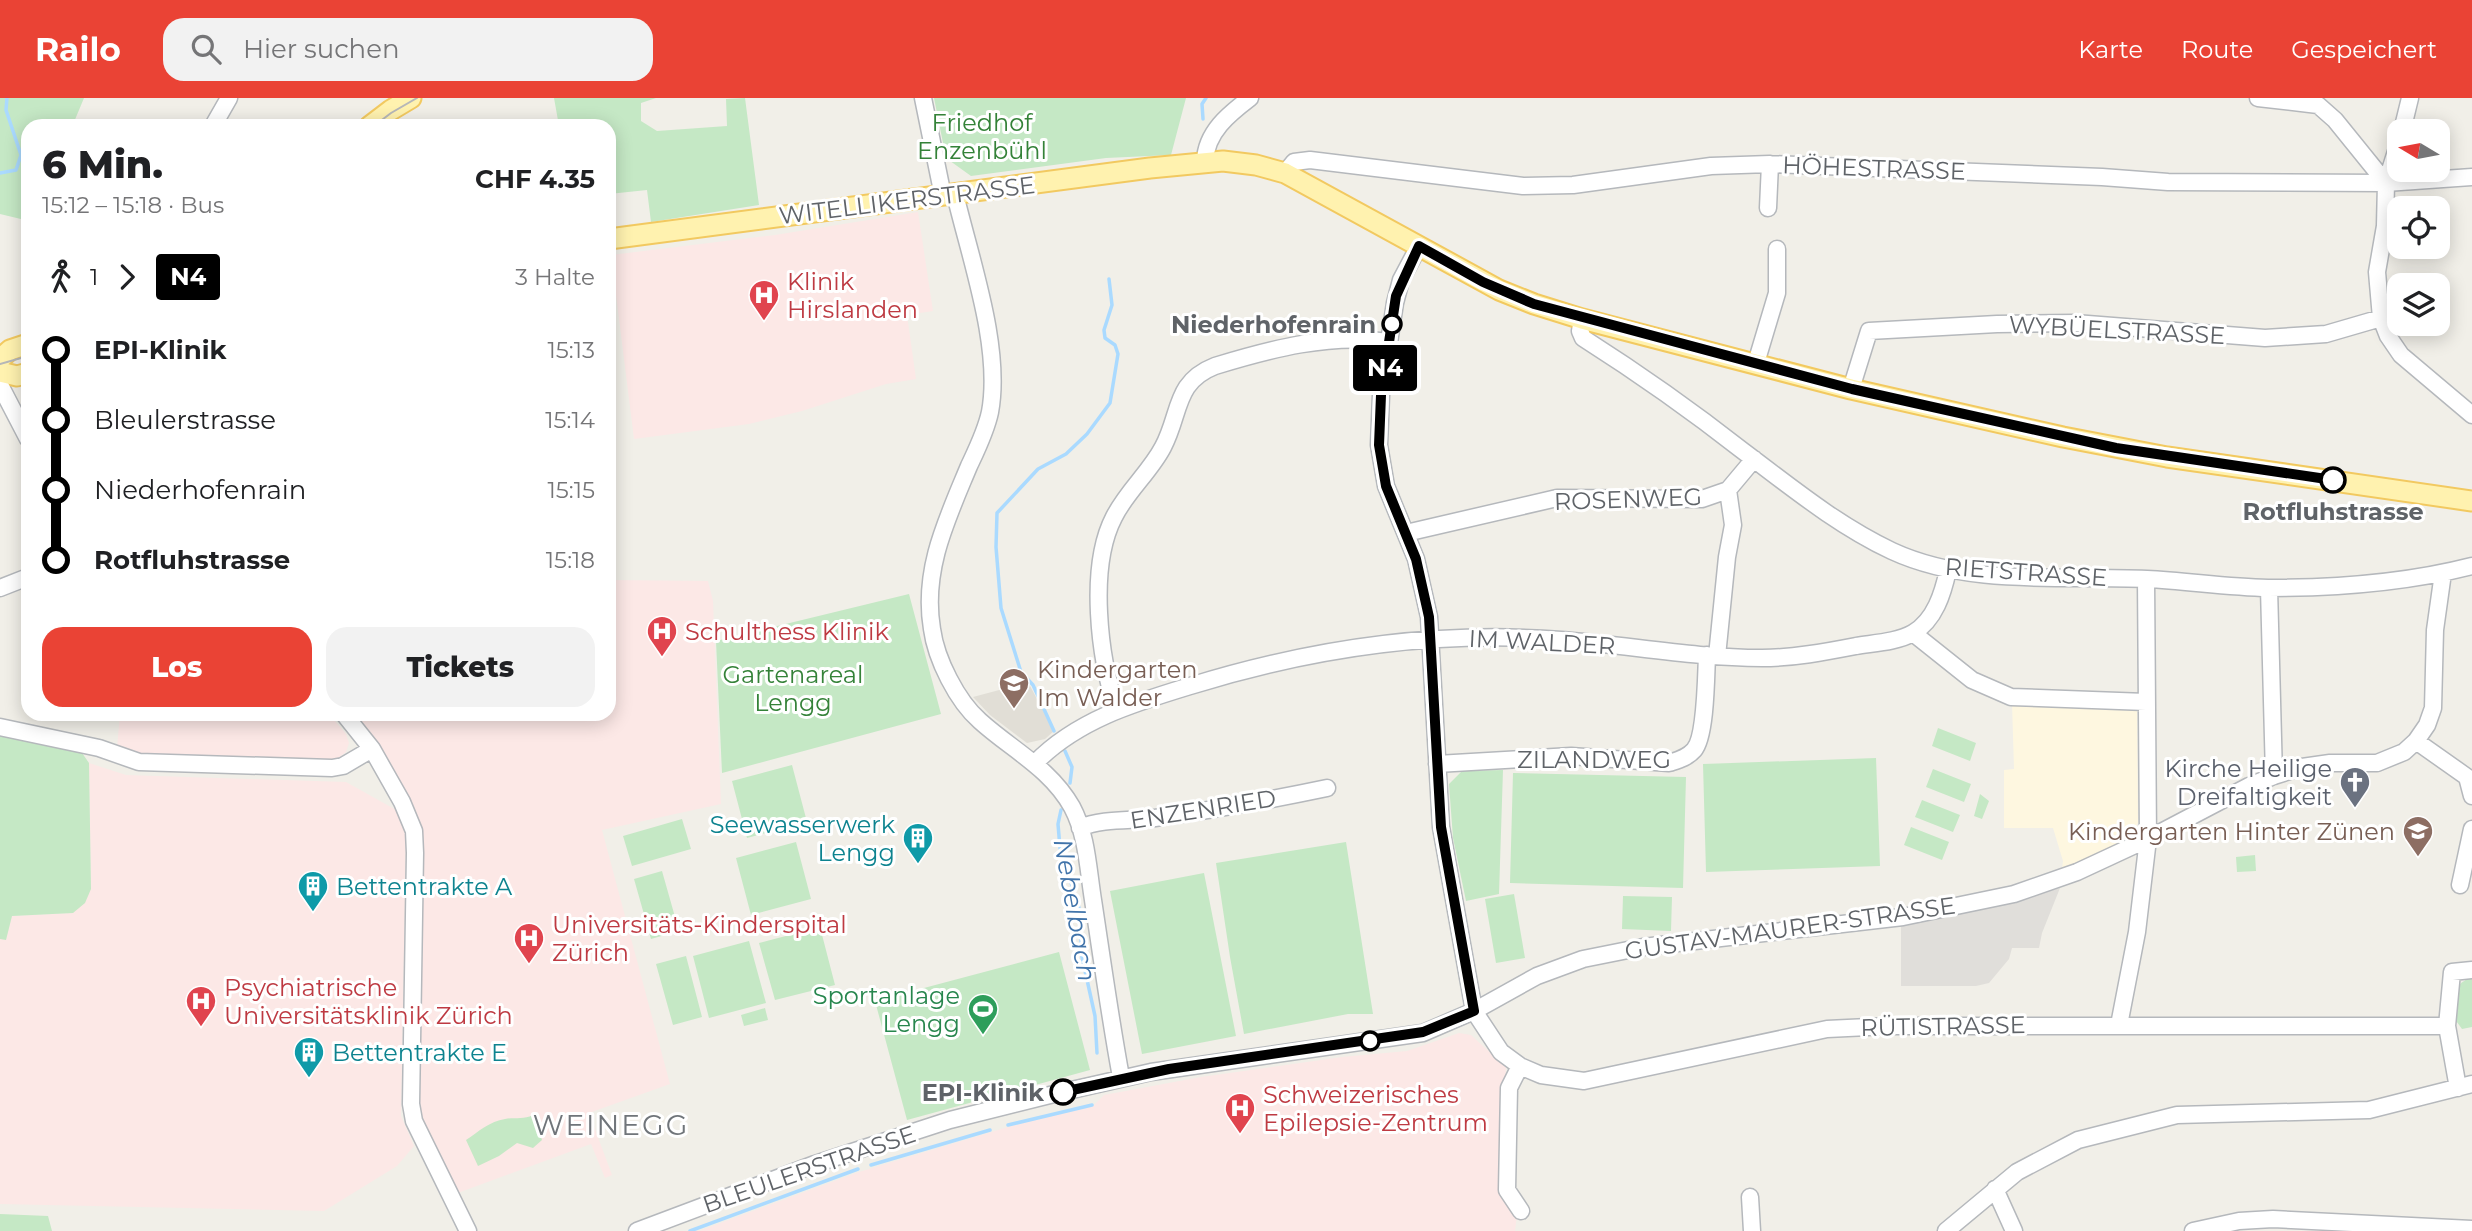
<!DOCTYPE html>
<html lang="de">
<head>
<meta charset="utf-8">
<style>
	body { margin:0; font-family:Montserrat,sans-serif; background:#f2f2f2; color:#202124; height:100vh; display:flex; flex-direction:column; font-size:26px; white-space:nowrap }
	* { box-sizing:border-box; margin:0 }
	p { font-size:23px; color:#757577 }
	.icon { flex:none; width:38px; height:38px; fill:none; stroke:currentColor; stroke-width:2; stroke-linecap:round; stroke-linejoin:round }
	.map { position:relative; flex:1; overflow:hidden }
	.details { position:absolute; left:21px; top:21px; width:595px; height:602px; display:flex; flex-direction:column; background:#fff; border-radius:21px; box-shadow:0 4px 18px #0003 }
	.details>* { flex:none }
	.badge { padding:0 14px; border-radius:5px; font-size:24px; line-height:46px }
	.needle { width:46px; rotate:280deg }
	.controls { position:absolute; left:2387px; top:21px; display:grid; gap:14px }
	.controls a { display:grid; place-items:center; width:63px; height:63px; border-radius:14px; background:#fff; box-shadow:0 4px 18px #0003; font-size:35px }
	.map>.badge { position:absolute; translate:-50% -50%; box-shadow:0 0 0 4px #fff }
	.legs { display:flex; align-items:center; gap:10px; height:77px; padding:0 21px; font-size:23px }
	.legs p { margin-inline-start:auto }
	.head { display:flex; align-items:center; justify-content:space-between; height:119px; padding:0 21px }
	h1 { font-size:38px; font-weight:800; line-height:52px }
	.action { display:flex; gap:14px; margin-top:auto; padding:14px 21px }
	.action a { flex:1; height:80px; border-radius:21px; background:#ea4335; color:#fff; font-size:28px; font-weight:800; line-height:80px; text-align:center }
	.action a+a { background:#f2f2f2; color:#202124 }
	ul { padding:0 21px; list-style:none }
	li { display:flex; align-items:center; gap:24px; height:70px; font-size:26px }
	li i { display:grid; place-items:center; width:10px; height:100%; margin:0 9px; background:currentColor }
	li i::after { content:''; width:18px; height:18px; margin:-9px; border:5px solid; border-radius:50%; background:#fff }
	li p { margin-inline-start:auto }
	li:first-child i { background:linear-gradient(#0000 50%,currentColor 0) }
	li:last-child i { background:linear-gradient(currentColor 50%,#0000 0) }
	header { display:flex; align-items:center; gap:42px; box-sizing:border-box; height:98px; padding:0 35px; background:#ea4335; color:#fff }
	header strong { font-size:33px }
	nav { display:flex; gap:38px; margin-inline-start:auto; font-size:24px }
	.search { width:490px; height:63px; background:#f2f2f2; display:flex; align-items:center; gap:18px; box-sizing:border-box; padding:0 24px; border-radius:21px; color:#757577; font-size:26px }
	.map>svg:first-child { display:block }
	.commercial { fill:#fef7e0 }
	.industrial { fill:#e0deda }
	.education { fill:#e1ded6 }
	.medical { fill:#fce8e6 }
	.green { fill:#c5e8c5 }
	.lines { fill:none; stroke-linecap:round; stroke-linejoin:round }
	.stream { stroke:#aadaff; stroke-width:3.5 }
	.minor-casing { stroke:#b5b8bc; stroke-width:19 }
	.major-casing { stroke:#f2c960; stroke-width:23 }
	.minor { stroke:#fff; stroke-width:16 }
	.major { stroke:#fff2af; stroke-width:19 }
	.tram { stroke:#b6b7b8; stroke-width:2 }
	.line-1-casing { stroke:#fff; stroke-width:16 }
	.line-1 { stroke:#000; stroke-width:10 }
	.stop-1-dot { fill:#fff; stroke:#000; stroke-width:3.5 }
	.labels { text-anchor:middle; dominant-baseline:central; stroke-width:6; stroke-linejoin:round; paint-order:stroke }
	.park-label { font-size:24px; fill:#348238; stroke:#fff }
	.street-label { font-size:24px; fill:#5f6368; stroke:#fff }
	.health-label { font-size:24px; fill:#be3a42; stroke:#fff; text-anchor:start }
	.stop-label { font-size:24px; font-weight:bold; fill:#5f6368; stroke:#fff; text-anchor:end }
	.education-label { font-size:24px; fill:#785e54; stroke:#fff; text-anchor:start }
	.worship-label { font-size:24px; fill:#5b616d; stroke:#fff; text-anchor:end }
	.culture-label { font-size:24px; fill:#0d838f; stroke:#fff; text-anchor:start }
	.leisure-label { font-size:24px; fill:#27864d; stroke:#fff; text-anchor:end }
	.water-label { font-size:26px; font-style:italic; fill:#4174aa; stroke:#fff }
	.quarter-label { font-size:28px; letter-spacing:2px; fill:#70757a; stroke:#fff }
</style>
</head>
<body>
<header>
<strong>Railo</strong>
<div class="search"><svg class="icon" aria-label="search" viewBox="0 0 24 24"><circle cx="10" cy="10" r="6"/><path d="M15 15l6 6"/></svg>Hier suchen</div>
<nav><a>Karte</a><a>Route</a><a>Gespeichert</a></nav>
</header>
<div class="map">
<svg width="2472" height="1133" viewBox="0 0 2472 1133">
	<rect width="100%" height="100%" fill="#f1efe8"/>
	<path class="commercial" d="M2012 605 2137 607 2138 725 2126 744 2062 771 2063 763 2053 730H2004V672L2014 671Z"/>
	<path class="industrial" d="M2060 790 2042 835 2039 850H2012L2009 861 1989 885 1976 888H1901V826L2003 807Z"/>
	<path class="education" d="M1026 585 1029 586 1054 633 1045 641 1027 645 990 617 973 599Z"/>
	<path class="medical" d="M918 114 933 213 907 217 916 281 886 286 802 313 749 326 634 341 611 157 775 137Z
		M609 482 708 483 713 503 721 706 602 732 670 986 589 1015 612 1077 605 1080 591 1046 455 1096 419 1022 416 1006 422 755 418 720 403 688 352 616H609Z
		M120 616H329L346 636 349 645 346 654 337 661 327 662 143 656 117 650Z
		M89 665 126 677 346 684 398 713 406 735 401 1018 414 1048 397 1068 324 1113 0 1106V841H6L12 818 73 815 91 791Z
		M1459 935 1471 937 1506 969 1500 1088 1517 1117 1515 1133H699L859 1074 1008 1029 1093 1008 1104 997 1201 979 1342 959 1407 953Z"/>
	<path class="green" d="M0 0H84L74 24 81 28H28V121L25 122 0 116Z
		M554 0H656L641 5V23L657 33 727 28 726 1 745 0 759 107 651 124 647 92 609 96V28H559Z
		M934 0H1186L1171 57 1106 60 971 78 946 60Z
		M909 496 941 616 722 675 716 543Z
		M1938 630 1976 645 1970 663 1932 648Z
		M0 636 80 652 89 665 91 791 85 805 73 815 12 818 6 842 0 841Z
		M1876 660 1880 768 1706 774 1703 666Z
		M792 667 807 724 747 740 732 683Z
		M1933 671 1971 686 1964 704 1926 689Z
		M1503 672 1499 796 1466 803 1453 740 1449 686 1462 673Z
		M1513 675 1686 679 1683 790 1510 785Z
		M1980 696 1989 703 1982 721 1974 718Z
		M1922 702 1960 717 1953 734 1915 719Z
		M682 721 691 751 632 768 623 738Z
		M1911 729 1949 744 1942 762 1904 747Z
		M796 744 811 801 751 817 736 760Z
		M1346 744 1373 916H1348L1244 936 1230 859 1216 765Z
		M2255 757 2256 773 2237 774 2236 759Z
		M662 773 679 833 651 841 634 781Z
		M1204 775 1236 938 1142 956 1110 793Z
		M1514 796 1525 860 1496 865 1485 801Z
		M1623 798 1672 799 1671 833 1622 831Z
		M820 829 835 887 775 902 759 845Z
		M749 843 766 905 709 920 693 858Z
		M1059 854 1090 972 907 1022 875 903Z
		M686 858 702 919 673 927 656 866Z
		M2472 878V929L2462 931 2454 920 2456 893 2461 885Z
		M765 910 768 922 744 928 741 917Z
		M533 1017 542 1042 533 1050 517 1045 499 1058 478 1068 466 1042C478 1034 490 1023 505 1021 515 1019 523 1022 533 1017Z
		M0 1116 48 1118 52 1133H0Z"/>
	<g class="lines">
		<path class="stream" d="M1203 21 1202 6 1206 0
			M0 75 16 72 21 57 6 12 7 0
			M1054 633 1033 587 1021 574 1001 510 996 449 997 415 1038 371 1066 356 1087 336 1110 305 1118 256 1115 247 1105 240 1104 232 1112 207 1109 181
			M1065 653 1072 669 1070 685
			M1061 712 1058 726 1060 750 1079 810 1082 859 1095 918 1097 955
			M1008 1027 1092 1007
			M871 1067 990 1032
			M690 1133 858 1071"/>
		<g class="minor-casing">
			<path id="minor" d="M923 0 943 98
				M2258 0 2318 7 2335 22 2386 85
				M213 28 229 0
				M2402 33 2410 0
				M2399 44 2386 85 2385 128 2377 174 2381 220 2388 238 2401 257 2472 317
				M1205 63C1206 34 1229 16 1250 0
				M1285 75 1294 64 1310 62 1523 88 1573 87 1711 68 1770 66 2102 79 2168 84 2386 85 2472 79
				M955 96C970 160 1002 249 990 314 986 333 977 351 969 368 947 421 922 472 932 531 936 561 957 603 980 623 1012 652 1050 670 1072 709 1087 737 1088 771 1093 802 1102 861 1110 920 1121 979
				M1768 110 1770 66
				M1419 148 1401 182 1395 205 1381 297 1379 347 1386 388 1416 461 1429 519 1441 729 1474 913 1501 954 1520 968 1541 977 1584 983 1827 931 1889 928H2447
				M1582 221 1580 233 1583 240C1638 275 1692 313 1743 353 1791 389 1837 427 1892 453 1970 489 2062 477 2147 481 2187 483 2227 489 2268 490 2336 490 2406 485 2472 468
				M1756 265 1777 195V151
				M0 287 28 341
				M1851 291 1869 233 1997 226 2075 225 2265 240 2326 236 2381 220
				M1406 435 1557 400 1702 401 1728 392 1754 361
				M0 490 28 479
				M2269 490 2274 678
				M1913 535 1972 582 2011 599 2146 604
				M1717 558 1727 459 1733 427 1728 392
				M1117 612C1099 560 1088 469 1114 419 1127 393 1150 374 1163 349 1181 315 1174 284 1215 268 1271 251 1330 235 1389 244
				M344 616 372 651 402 704 414 733 415 755 411 1006 414 1023 468 1133
				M0 629 99 650 139 664 332 670 343 668 372 651
				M2416 643 2467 679 2472 698
				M1035 665C1077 622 1134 605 1190 588 1310 551 1435 532 1561 542 1628 547 1695 560 1762 560 1793 560 1825 554 1856 548 1874 545 1897 544 1913 535 1935 522 1943 495 1948 472
				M1437 666 1571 658 1669 665C1678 662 1687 660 1694 652 1706 639 1706 577 1707 557
				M1080 730C1102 720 1132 723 1155 720 1213 712 1270 702 1327 690
				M2460 787 2472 731
				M2119 927 2137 834 2148 741 2146 481
				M1520 968 1509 990 1507 1092 1521 1113
				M2458 990 2447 928 2452 874 2472 872
				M1995 1091 2014 1133
				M1750 1099 1752 1133
				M637 1133 815 1066 950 1022 1054 996 1151 974 1423 935 1474 913 1537 878 1583 861 1643 849 1903 819 2014 796 2077 774 2148 741 2249 688 2274 678 2302 669 2330 665H2377L2404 654 2416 643 2427 627 2433 610 2435 532 2443 475
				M1946 1133 2017 1074 2078 1042 2177 1017 2369 1012 2472 986
				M2193 1133 2239 1123 2273 1121 2472 1131"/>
		</g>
		<g class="major-casing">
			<path id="major" d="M370 28 391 12 411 0
				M609 141 1150 70 1223 63 1256 67 1285 75 1499 192 1534 206 1582 221 1851 291 2063 339 2167 359 2472 403
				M0 261 10 252 28 246
				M0 274 17 278 28 275"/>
		</g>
		<use href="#minor" class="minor"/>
		<use href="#major" class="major"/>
		<path class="tram" d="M374 28 391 15 417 0
			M0 266 28 258"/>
	</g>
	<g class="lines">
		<g class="line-1-casing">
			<path id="line-1" d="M1063 994 1169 971 1423 934 1474 913 1441 729 1429 519 1416 461 1386 388 1379 347 1381 297 1396 198 1419 148 1483 184 1534 206 1852 291 2116 350 2333 382"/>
		</g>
		<use href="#line-1" class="line-1"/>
	</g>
	<defs>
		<g id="hospital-pin" transform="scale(1.575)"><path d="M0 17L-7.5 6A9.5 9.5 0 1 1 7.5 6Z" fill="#e0444e" stroke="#fff"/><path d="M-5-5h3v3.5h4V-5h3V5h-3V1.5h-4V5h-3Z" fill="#fff"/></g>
		<g id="school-pin" transform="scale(1.575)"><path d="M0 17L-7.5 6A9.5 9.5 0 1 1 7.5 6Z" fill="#8d6e63" stroke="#fff"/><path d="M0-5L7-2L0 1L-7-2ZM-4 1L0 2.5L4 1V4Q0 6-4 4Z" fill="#fff"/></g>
		<g id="church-pin" transform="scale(1.575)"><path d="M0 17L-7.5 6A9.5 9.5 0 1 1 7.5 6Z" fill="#6b7280" stroke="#fff"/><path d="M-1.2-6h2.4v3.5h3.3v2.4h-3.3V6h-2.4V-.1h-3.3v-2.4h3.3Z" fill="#fff"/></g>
		<g id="building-pin" transform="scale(1.575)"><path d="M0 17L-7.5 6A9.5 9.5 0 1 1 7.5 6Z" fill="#0f9aa8" stroke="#fff"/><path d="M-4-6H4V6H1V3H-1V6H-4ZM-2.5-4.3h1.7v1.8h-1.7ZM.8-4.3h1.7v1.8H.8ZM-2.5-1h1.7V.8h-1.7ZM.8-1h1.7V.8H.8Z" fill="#fff"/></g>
		<g id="stadium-pin" transform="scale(1.575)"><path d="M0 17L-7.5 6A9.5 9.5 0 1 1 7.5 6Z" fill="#2e9e5b" stroke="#fff"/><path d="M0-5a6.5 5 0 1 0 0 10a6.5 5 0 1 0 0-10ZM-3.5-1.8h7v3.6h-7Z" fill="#fff"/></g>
	</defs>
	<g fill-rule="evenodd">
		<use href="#hospital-pin" x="764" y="197"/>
		<use href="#hospital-pin" x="662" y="533"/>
		<use href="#school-pin" x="1014" y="585"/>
		<use href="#church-pin" x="2355" y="684"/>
		<use href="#school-pin" x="2418" y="733"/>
		<use href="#building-pin" x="918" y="740"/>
		<use href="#building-pin" x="313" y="788"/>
		<use href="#hospital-pin" x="529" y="840"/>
		<use href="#hospital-pin" x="201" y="903"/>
		<use href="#stadium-pin" x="983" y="911"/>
		<use href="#building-pin" x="309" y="954"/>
		<use href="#hospital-pin" x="1240" y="1010"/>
	</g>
	<g class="stop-1-dot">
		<circle cx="1392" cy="226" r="9"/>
		<circle cx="2333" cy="382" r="12"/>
		<circle cx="1370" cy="943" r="9"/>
		<circle cx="1063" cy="994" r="12"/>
	</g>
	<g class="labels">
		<g class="park-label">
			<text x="982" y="24">Friedhof<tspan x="982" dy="28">Enzenbühl</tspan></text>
			<text x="793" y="576">Gartenareal<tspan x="793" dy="28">Lengg</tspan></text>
		</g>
		<g class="street-label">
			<text transform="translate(1874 70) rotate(2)">HÖHESTRASSE</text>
			<text transform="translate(907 102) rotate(-7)">WITELLIKERSTRASSE</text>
			<text transform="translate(2117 232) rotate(3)">WYBÜELSTRASSE</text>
			<text transform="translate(1628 401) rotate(-2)">ROSENWEG</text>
			<text transform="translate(2026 474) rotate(4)">RIETSTRASSE</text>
			<text transform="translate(1542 544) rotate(3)">IM WALDER</text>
			<text x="1594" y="661">ZILANDWEG</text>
			<text transform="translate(1203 711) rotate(-9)">ENZENRIED</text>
			<text transform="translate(1790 830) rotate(-8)">GUSTAV-MAURER-STRASSE</text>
			<text transform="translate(1943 928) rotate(-1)">RÜTISTRASSE</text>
			<text transform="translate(809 1071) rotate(-19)">BLEULERSTRASSE</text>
		</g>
		<g class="health-label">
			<text x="787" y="183">Klinik<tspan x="787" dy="28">Hirslanden</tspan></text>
			<text x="685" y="533">Schulthess Klinik</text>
			<text x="552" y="826">Universitäts-Kinderspital<tspan x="552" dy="28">Zürich</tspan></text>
			<text x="224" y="889">Psychiatrische<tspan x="224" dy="28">Universitätsklinik Zürich</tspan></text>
			<text x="1263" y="996">Schweizerisches<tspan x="1263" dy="28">Epilepsie-Zentrum</tspan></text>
		</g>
		<g class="stop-label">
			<text x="1376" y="226">Niederhofenrain</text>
			<text x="2333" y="413" text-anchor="middle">Rotfluhstrasse</text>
			<text x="1044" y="994">EPI-Klinik</text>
		</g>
		<g class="education-label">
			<text x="1037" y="571">Kindergarten<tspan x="1037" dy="28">Im Walder</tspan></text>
			<text x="2395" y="733" text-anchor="end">Kindergarten Hinter Zünen</text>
		</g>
		<g class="worship-label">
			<text x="2332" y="670">Kirche Heilige<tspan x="2332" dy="28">Dreifaltigkeit</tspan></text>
		</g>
		<g class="culture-label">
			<text x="895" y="726" text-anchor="end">Seewasserwerk<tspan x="895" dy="28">Lengg</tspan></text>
			<text x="336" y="788">Bettentrakte A</text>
			<text x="332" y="954">Bettentrakte E</text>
		</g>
		<g class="leisure-label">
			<text x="960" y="897">Sportanlage<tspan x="960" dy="28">Lengg</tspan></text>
		</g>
		<g class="water-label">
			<text transform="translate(1075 812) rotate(80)">Nebelbach</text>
		</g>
		<g class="quarter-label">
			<text x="611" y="1027">WEINEGG</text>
		</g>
	</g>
</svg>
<div class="controls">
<a><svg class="needle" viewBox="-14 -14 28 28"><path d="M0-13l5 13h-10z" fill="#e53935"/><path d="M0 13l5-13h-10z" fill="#757577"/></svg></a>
<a><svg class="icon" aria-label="locate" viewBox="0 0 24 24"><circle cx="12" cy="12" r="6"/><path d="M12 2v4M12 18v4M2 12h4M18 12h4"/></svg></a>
<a><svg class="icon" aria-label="layers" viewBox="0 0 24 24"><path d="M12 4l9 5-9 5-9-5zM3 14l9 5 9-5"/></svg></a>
</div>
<b class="badge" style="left:1385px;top:270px;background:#000;color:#fff">N4</b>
<section class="details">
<div class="head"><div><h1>6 Min.</h1><p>15:12 – 15:18 · Bus</p></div><b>CHF 4.35</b></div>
<div class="legs"><svg class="icon" aria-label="walk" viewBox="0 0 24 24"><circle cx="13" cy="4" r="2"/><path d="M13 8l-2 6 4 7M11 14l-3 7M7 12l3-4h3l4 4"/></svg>1<svg class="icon" aria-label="forward" viewBox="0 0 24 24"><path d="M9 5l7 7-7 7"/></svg><b class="badge" style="background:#000;color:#fff">N4</b><p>3 Halte</p></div>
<ul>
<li><i style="color:#000"></i><b>EPI-Klinik</b><p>15:13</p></li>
<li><i style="color:#000"></i><span>Bleulerstrasse</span><p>15:14</p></li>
<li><i style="color:#000"></i><span>Niederhofenrain</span><p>15:15</p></li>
<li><i style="color:#000"></i><b>Rotfluhstrasse</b><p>15:18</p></li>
</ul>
<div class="action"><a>Los</a><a>Tickets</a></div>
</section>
</div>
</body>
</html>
